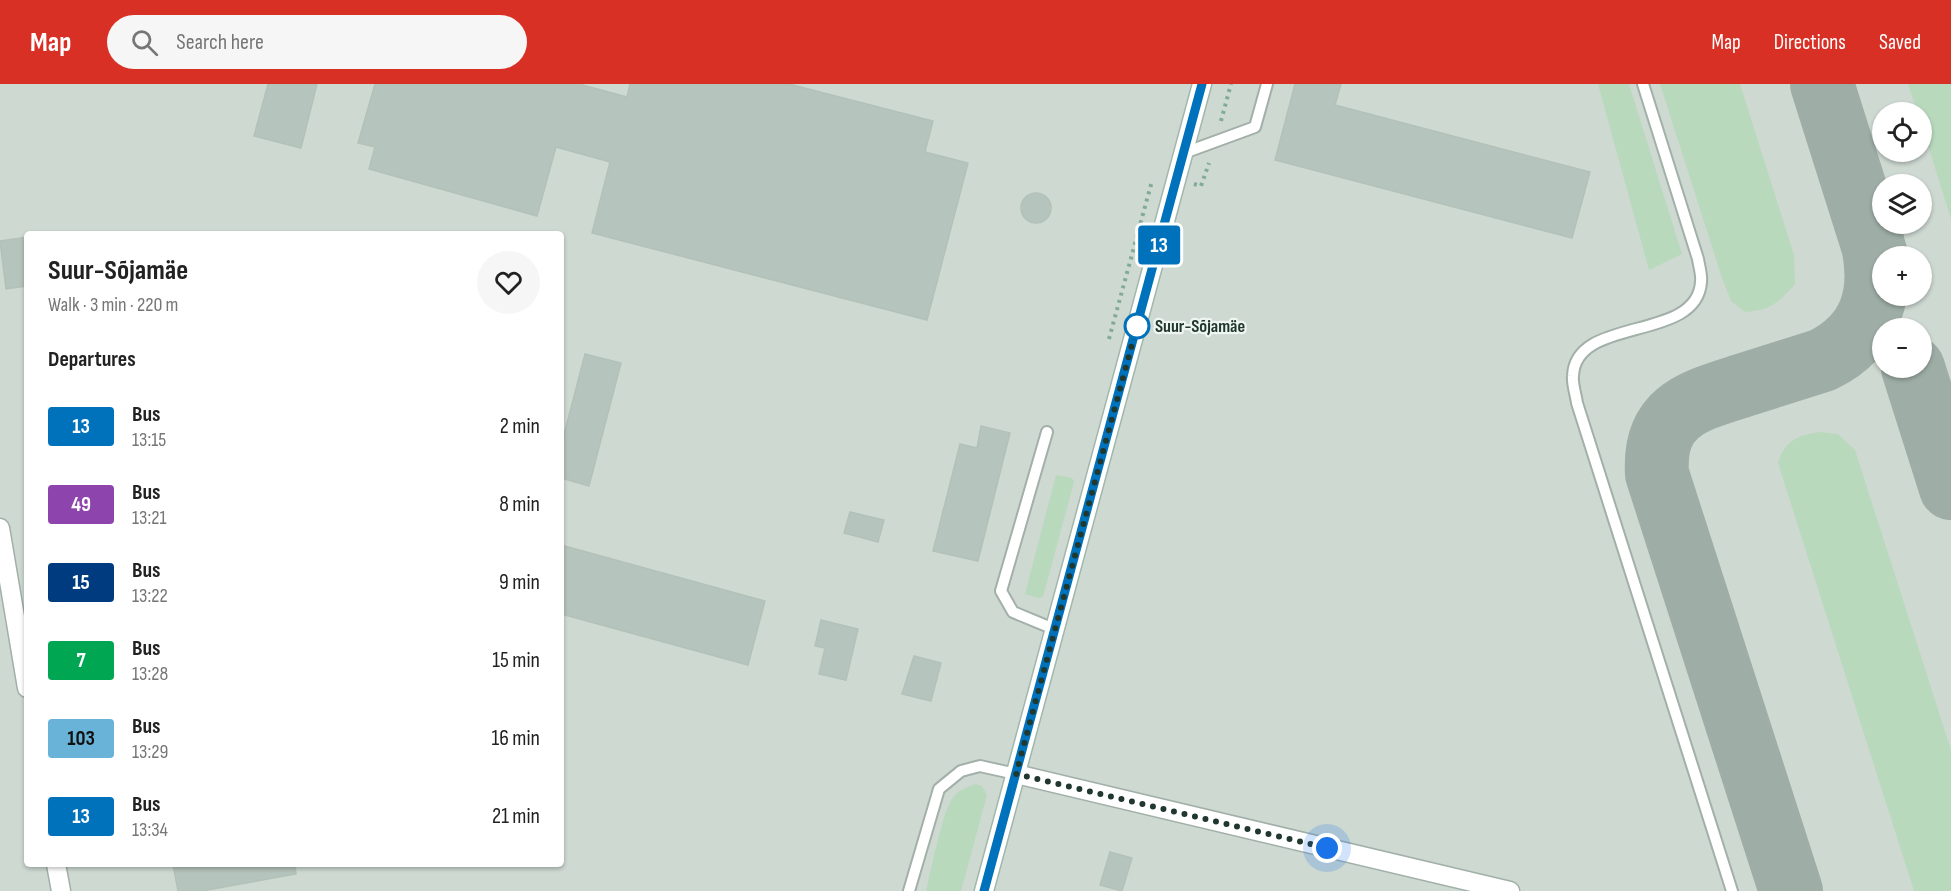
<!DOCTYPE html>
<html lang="en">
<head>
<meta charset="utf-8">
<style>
	body { margin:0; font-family:"Sofia Sans Condensed",sans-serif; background:#f6f6f6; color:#222; height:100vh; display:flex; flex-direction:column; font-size:22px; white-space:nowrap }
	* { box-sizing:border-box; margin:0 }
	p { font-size:20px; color:#767676 }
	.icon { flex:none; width:33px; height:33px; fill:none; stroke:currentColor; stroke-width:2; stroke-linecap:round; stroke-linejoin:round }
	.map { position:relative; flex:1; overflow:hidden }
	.details { position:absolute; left:24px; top:147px; width:540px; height:636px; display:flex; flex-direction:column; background:#fff; border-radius:6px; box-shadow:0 2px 4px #0004 }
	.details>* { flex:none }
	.badge { padding:0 12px; border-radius:4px; font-size:21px; line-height:39px }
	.tools { position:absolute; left:1872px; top:18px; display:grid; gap:12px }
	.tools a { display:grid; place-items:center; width:60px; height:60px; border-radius:50%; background:#fff; box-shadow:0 2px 4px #0004; font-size:30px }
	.you { position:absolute; width:30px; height:30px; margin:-15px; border:4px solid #fff; border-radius:50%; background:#1a73e8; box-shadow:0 0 0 9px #1a73e833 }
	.map>.badge { position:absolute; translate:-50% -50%; box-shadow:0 0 0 3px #fff }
	h2 { padding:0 24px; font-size:22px; line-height:54px }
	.round { display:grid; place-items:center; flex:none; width:63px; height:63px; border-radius:32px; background:#f6f6f6 }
	.headline { display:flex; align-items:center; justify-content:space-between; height:102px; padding:0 24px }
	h1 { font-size:28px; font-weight:700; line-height:45px }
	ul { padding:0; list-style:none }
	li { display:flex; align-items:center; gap:18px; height:78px; padding:0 24px }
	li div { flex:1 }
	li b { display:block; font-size:22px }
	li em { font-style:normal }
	li .badge { min-width:66px; font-weight:700; text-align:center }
	header { display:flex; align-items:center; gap:36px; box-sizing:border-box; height:84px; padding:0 30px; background:#d93025; color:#fff }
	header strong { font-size:28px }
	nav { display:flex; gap:33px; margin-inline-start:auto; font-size:21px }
	.search { width:420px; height:54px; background:#f6f6f6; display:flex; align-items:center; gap:15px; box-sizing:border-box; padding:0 21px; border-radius:33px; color:#767676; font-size:22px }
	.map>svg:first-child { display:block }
	.built { fill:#ced9d2; fill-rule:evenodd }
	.green { fill:#b9d9bd }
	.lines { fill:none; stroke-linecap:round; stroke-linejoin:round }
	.taxiway { stroke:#9eaea6; stroke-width:64 }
	.building { fill:#b5c4bc; stroke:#b2c2b9; stroke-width:1.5 }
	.lane-casing { stroke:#a2b0a9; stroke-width:14 }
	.street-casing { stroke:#a2b0a9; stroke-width:21 }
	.secondary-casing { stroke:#a1b7ac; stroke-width:21 }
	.path { stroke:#82ab97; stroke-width:4; stroke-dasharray:3 4.5; stroke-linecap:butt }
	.lane { stroke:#fff; stroke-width:10 }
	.street { stroke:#fff; stroke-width:18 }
	.secondary { stroke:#fff; stroke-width:18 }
	.line-casing { stroke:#fff; stroke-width:14 }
	.line { stroke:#0072bc; stroke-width:9 }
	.walk { stroke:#21382e; stroke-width:6; stroke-dasharray:0 10.8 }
	.stop-dot { fill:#fff; stroke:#0072bc; stroke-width:3 }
	.labels { text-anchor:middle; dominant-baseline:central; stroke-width:4.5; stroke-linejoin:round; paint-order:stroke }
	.stop-label { font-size:18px; font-weight:bold; fill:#21382e; stroke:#eff6f2; text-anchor:start }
</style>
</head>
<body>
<header>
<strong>Map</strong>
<div class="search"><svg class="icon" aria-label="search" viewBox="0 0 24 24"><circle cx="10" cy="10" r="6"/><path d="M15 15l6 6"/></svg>Search here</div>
<nav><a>Map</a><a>Directions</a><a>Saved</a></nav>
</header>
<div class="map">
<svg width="1951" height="807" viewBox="0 0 1951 807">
	<rect width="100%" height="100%" fill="#dfe9e3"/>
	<path class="built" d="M0 0H1951V807H0ZM1882 28H1922V68H1882ZM1882 100H1922V140H1882ZM27 150H561V780H27ZM1882 172H1922V212H1882ZM1882 244H1922V284H1882Z"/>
	<path class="green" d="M1598 0H1629L1682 170 1649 186Z
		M1660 0H1740L1794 171 1795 200C1778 219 1771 226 1745 228L1731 217 1722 194Z
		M1908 0H1951V135L1922 42V28H1917Z
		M1819 348 1838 350 1855 366 1951 666V807H1914L1778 379C1785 356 1797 352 1819 348Z
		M1056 391 1072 394 1074 398 1043 513 1038 514 1025 510Z
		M975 700 982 702 987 711 961 807H926C931 787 943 724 954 712 959 706 968 703 975 700Z"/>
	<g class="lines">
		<path class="taxiway" d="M1822 0 1882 190
			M1913 284 1951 404
			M1791 807 1657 390C1653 326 1694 317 1744 301 1770 293 1797 284 1823 276 1873 251 1884 208 1872 156"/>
	</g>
	<path class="building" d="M268 0H317L301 64 254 52Z
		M375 0H579L627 13 630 0H789L933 37 925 68 968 79 927 236 592 149 610 78 556 63 537 132 369 85 375 63 358 59Z
		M1295 0H1341L1335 21 1590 88 1572 154 1275 76Z
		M1021 124a15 15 0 1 1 30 0a15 15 0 1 1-30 0Z
		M27 153V202L6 205 0 157Z
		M585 270 621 279 589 402 561 394V362Z
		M981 342 1010 349 978 477 933 467 960 360 977 364Z
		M850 428 884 436 878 458 844 449Z
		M561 461 765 517 748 581 561 530Z
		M821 536 858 545 846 596 819 590 825 564 815 562Z
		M914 572 941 579 931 617 902 610Z
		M1110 768 1132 774 1122 807 1100 801Z
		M173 780H295L296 790 202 807H178Z"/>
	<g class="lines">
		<g class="lane-casing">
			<path id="lane" d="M1643 0 1698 175C1699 182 1702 191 1701 198 1697 259 1575 231 1573 292 1572 300 1576 311 1577 319L1732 807
				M1184 69 1255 43 1267 0
				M1047 348 1001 507 1013 528 1054 545
				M909 807 939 705 961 687 980 682 1016 690"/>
		</g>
		<g class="street-casing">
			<path id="street" d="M0 444 27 604
				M1016 690 1510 807
				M56 780 61 807"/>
		</g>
		<g class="secondary-casing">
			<path id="secondary" d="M984 807 1202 0"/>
		</g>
		<path class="path" d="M1221 37 1231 0
			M1194 100 1201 102 1209 79
			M1109 255 1152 97"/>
		<use href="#lane" class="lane"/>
		<use href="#street" class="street"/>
		<use href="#secondary" class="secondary"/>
	</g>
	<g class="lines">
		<g class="line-casing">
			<path id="line" d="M984 807 1202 0"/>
		</g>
		<use href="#line" class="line"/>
		<path class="walk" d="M1137 242 1016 690 1327 764"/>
	</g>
	<circle class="stop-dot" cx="1137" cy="242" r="12"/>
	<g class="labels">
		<g class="stop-label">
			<text x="1155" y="242">Suur-Sõjamäe</text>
		</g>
	</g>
</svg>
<div class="tools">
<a><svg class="icon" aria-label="locate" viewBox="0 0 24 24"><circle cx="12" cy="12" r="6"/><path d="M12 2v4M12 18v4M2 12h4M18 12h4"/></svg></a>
<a><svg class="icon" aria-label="layers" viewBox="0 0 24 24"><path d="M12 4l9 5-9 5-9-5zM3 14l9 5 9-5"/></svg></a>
<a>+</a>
<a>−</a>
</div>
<div class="you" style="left:1327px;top:764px"></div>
<b class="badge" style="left:1159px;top:161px;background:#0072bc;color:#fff">13</b>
<section class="details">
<div class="headline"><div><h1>Suur-Sõjamäe</h1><p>Walk · 3 min · 220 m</p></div><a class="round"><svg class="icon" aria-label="heart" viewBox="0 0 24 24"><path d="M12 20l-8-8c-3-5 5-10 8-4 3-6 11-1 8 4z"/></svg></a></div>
<h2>Departures</h2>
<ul>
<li><span class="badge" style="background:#0072bc;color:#fff">13</span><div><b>Bus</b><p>13:15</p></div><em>2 min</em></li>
<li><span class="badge" style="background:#8e44ad;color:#fff">49</span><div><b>Bus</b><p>13:21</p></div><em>8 min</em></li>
<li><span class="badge" style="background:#003b80;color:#fff">15</span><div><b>Bus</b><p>13:22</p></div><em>9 min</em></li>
<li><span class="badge" style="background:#00a651;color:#fff">7</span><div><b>Bus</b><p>13:28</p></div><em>15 min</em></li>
<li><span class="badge" style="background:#69b3d9;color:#111">103</span><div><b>Bus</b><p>13:29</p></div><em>16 min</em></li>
<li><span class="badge" style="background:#0072bc;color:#fff">13</span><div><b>Bus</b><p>13:34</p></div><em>21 min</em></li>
</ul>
</section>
</div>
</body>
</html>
